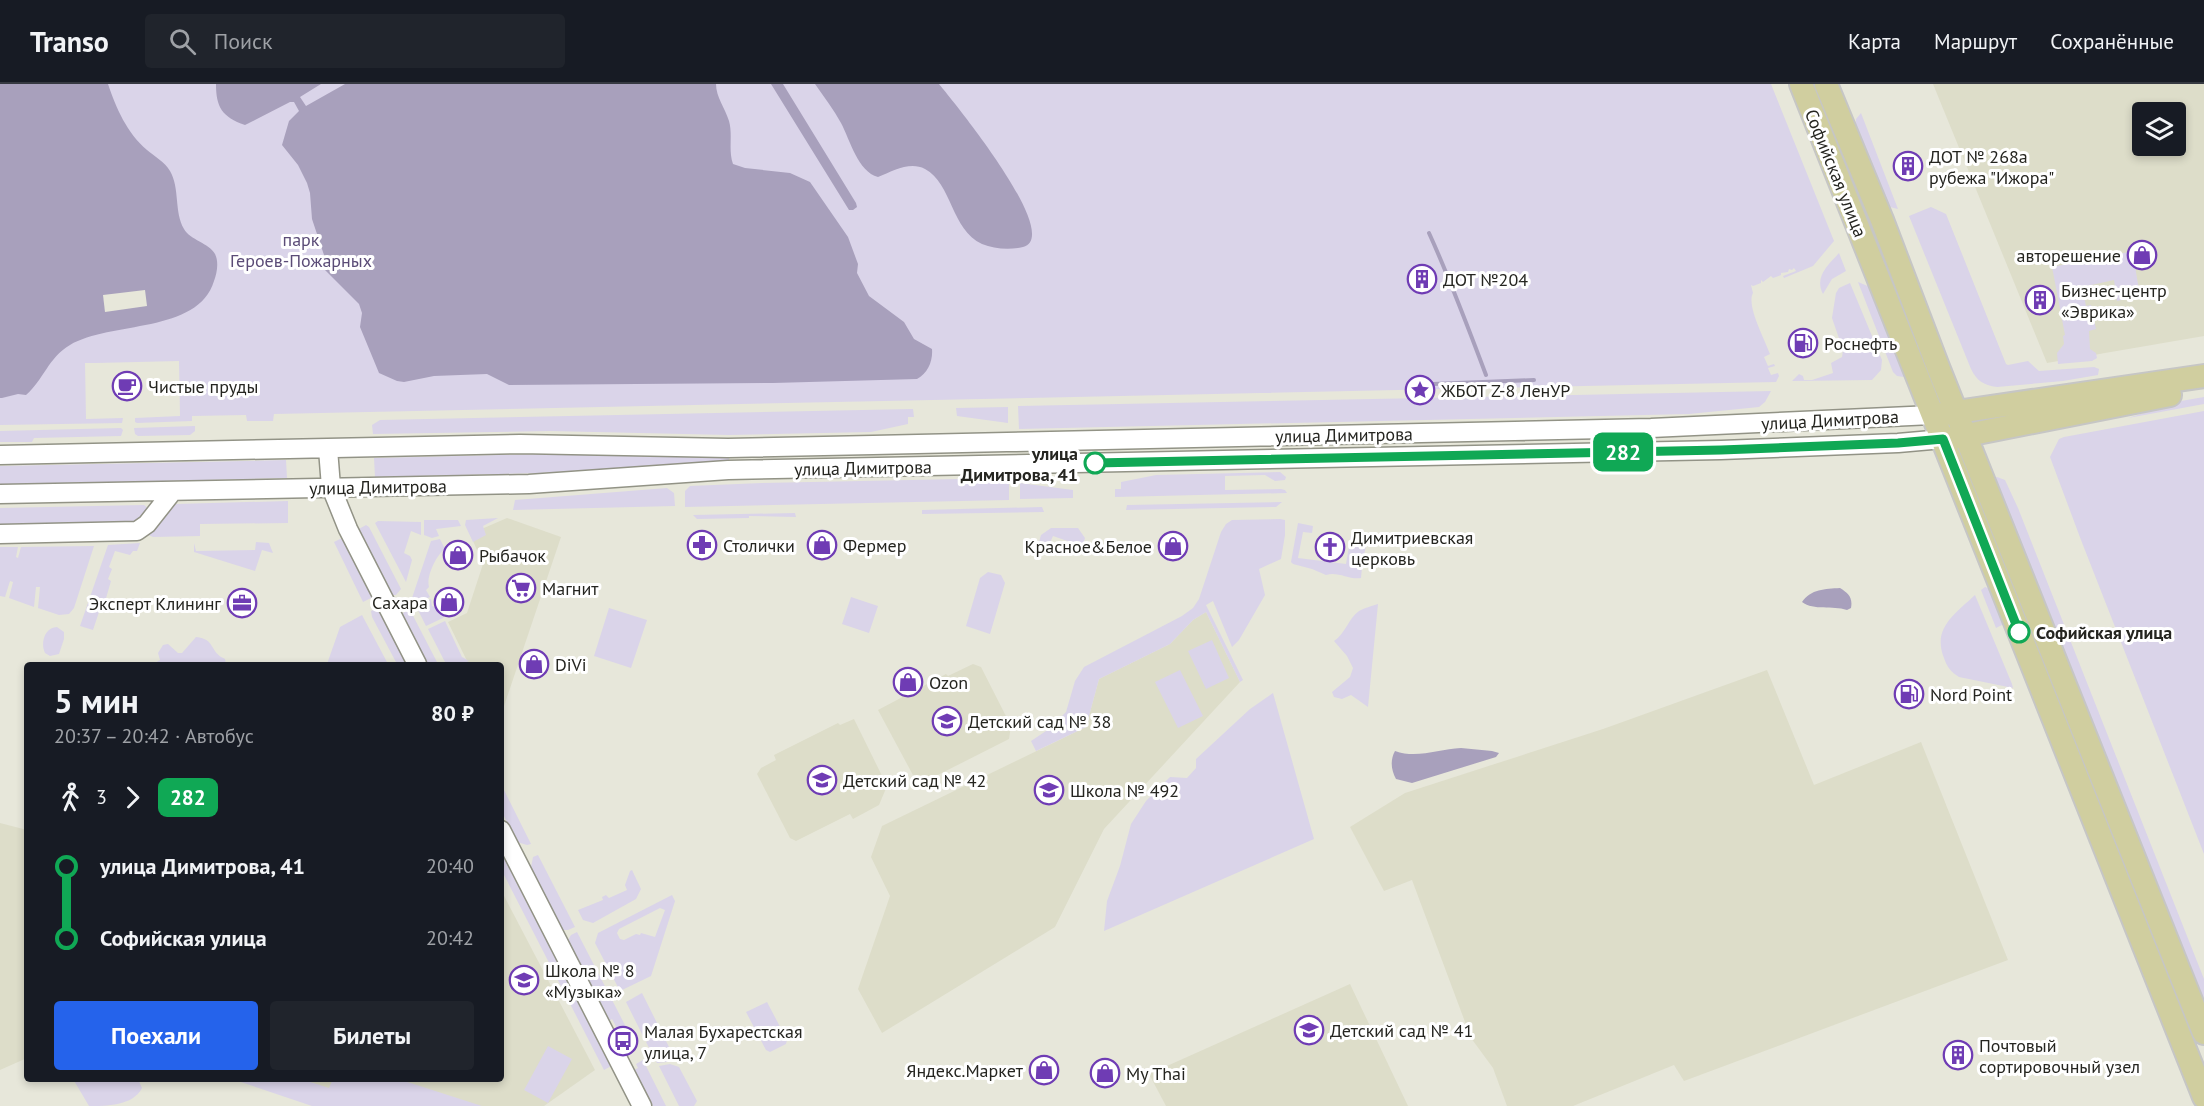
<!DOCTYPE html>
<html lang="ru">
<head>
<meta charset="utf-8">
<style>
	body { margin:0; font-family:"PT Sans",sans-serif; background:#20242c; color:#f1f3f6; height:100vh; display:flex; flex-direction:column; font-size:22px; white-space:nowrap }
	* { box-sizing:border-box; margin:0 }
	p { font-size:20px; color:#9ea1a6 }
	.icon { flex:none; width:33px; height:33px; fill:none; stroke:currentColor; stroke-width:2; stroke-linecap:round; stroke-linejoin:round }
	.map { position:relative; flex:1; overflow:hidden }
	.panel { position:absolute; left:24px; top:578px; width:480px; height:420px; display:flex; flex-direction:column; background:#171b24; border-radius:6px; box-shadow:0 3px 9px #0003 }
	.panel>* { flex:none }
	.badge { padding:0 12px; border-radius:9px; font-size:21px; line-height:39px }
	.tools { position:absolute; left:2132px; top:18px; display:grid; gap:12px }
	.tools a { display:grid; place-items:center; width:54px; height:54px; border-radius:6px; background:#171b24; box-shadow:0 3px 9px #0003; font-size:30px }
	.map>.badge { position:absolute; translate:-50% -50%; box-shadow:0 0 0 3px #fff }
	.legs { display:flex; align-items:center; gap:9px; height:66px; padding:0 30px; font-size:20px }
	.legs p { margin-inline-start:auto }
	.headline { display:flex; align-items:center; justify-content:space-between; height:102px; padding:0 30px }
	h1 { font-size:33px; font-weight:800; line-height:45px }
	.action { display:flex; gap:12px; margin-top:auto; padding:12px 30px }
	.action a { flex:1; height:69px; border-radius:6px; background:#2563eb; color:#fff; font-size:24px; font-weight:800; line-height:69px; text-align:center }
	.action a+a { background:#20242c; color:#f1f3f6 }
	ul { padding:0 30px; list-style:none }
	li { display:flex; align-items:center; gap:21px; height:72px; font-size:22px }
	li i { display:grid; place-items:center; width:9px; height:100%; margin:0 8px; background:currentColor }
	li i::after { content:''; width:15px; height:15px; margin:-8px; border:4px solid; border-radius:50%; background:#171b24 }
	li p { margin-inline-start:auto }
	li:first-child i { background:linear-gradient(#0000 50%,currentColor 0) }
	li:last-child i { background:linear-gradient(currentColor 50%,#0000 0) }
	header { display:flex; align-items:center; gap:36px; box-sizing:border-box; height:84px; padding:0 30px; background:#171b24; border-bottom:2px solid #363941 }
	header strong { font-size:28px }
	nav { display:flex; gap:33px; margin-inline-start:auto; font-size:21px }
	.search { width:420px; height:54px; background:#20242c; display:flex; align-items:center; gap:15px; box-sizing:border-box; padding:0 21px; border-radius:6px; color:#9ea1a6; font-size:22px }
	.map>svg:first-child { display:block }
	.built { fill:#ddddc9; fill-rule:evenodd }
	.green { fill:#dad4e9; fill-rule:evenodd }
	.water { fill:#a8a0bc }
	.pier { fill:#e7e7da }
	.lines { fill:none; stroke-linecap:round; stroke-linejoin:round }
	.stream { stroke:#a8a0bc; stroke-width:4 }
	.minor-casing { stroke:#929386; stroke-width:21 }
	.major-casing { stroke:#c6c6c5; stroke-width:26 }
	.minor { stroke:#fff; stroke-width:18 }
	.major { stroke:#d0ce9f; stroke-width:22 }
	.line-1-casing { stroke:#fff; stroke-width:14 }
	.line-1 { stroke:#10a855; stroke-width:9 }
	.stop-1-dot { fill:#fff; stroke:#10a855; stroke-width:3 }
	.labels { text-anchor:middle; dominant-baseline:central; stroke-width:6; stroke-linejoin:round; paint-order:stroke }
	.poi-label { font-size:18px; fill:#252520; stroke:#fff; text-anchor:start }
	.street-label { font-size:18px; fill:#252520; stroke:#fff }
	.park-label { font-size:18px; fill:#5b4c77; stroke:#fff }
	.stop-label { font-size:18px; font-weight:bold; fill:#252520; stroke:#fff; text-anchor:end }
</style>
</head>
<body>
<header>
<strong>Transo</strong>
<div class="search"><svg class="icon" aria-label="search" viewBox="0 0 24 24"><circle cx="10" cy="10" r="6"/><path d="M15 15l6 6"/></svg>Поиск</div>
<nav><a>Карта</a><a>Маршрут</a><a>Сохранённые</a></nav>
</header>
<div class="map">
<svg width="2204" height="1022" viewBox="0 0 2204 1022">
	<rect width="100%" height="100%" fill="#e7e7da"/>
	<path class="built" d="M1933 0H2204V252L2047 279ZM2142 28H2175V62H2142Z
		M507 434 561 453 502 628 501 580H462L467 577 448 538 467 529 483 480 470 450Z
		M1206 528 1240 598 1104 745 1055 843 882 949 858 905 890 812 871 773 882 742 1086 643 1099 595 1170 560 1193 536Z
		M973 580 981 583 1011 642 1009 655 924 698 914 693 878 626 946 590 948 592Z
		M1767 586 1814 701 1921 658 2008 876 1684 997 1674 981 1573 1022H1507L1493 984 1471 954 1412 796 1384 807 1350 743 1405 709 1603 645Z
		M854 635 887 702 879 721 853 735 850 730 796 757 790 754 757 690 761 684 776 676 774 671 838 639 840 641Z
		M0 739 27 746V974L0 986Z
		M501 806 595 986 544 1022H340L269 995 501 994Z
		M1350 900 1408 1022H1166L1149 990Z"/>
	<path class="green" d="M0 0H1771L1834 157 1813 182 1784 194 1783 192 1796 187 1794 184 1792 186 1789 185 1788 188 1781 189V191L1773 194 1771 192 1763 198 1761 196V199L1753 202 1751 201 1753 209C1746 221 1765 256 1770 270L1764 273 1768 282 1774 280 1775 282 1768 284 1771 291 1778 289 1779 292 1776 298 274 330 273 337H247L246 331 192 332V337L137 339 135 338V334L180 332 179 277 96 279H85L86 335 123 334 122 339 0 341Z
		M1861 29 1898 125 1886 122 1855 44 1856 35Z
		M1931 123 1946 130 2006 280 2008 281 2028 277 2039 287 2094 283 2099 285 2098 291 2063 297 1997 303C1983 301 1977 297 1971 285L1909 132Z
		M2129 168 2133 170 2139 206 2136 213 2117 217 2114 196 2082 203 2086 222 2091 221 2096 245 2089 247 2090 265 2096 269 2097 274 2092 277 2058 280 2057 269 2064 260 2063 252 2065 251 2052 183Z
		M1839 169 1846 187 1832 195 1823 210C1814 193 1828 181 1839 169Z
		M1858 198 1870 203 1905 291 1904 293 1897 292 1893 288Z
		M1850 199 1882 276 1881 286 1872 296 1792 297 1799 290 1803 292 1804 296H1812L1833 289 1831 279 1842 273 1843 266 1832 234 1836 209 1839 204Z
		M1771 307 1765 318 1759 323 1689 330 1019 345 1018 322Z
		M2204 313V320L2128 334 2181 317Z
		M1008 323V339L957 332 956 324Z
		M913 325 914 333H908V340L871 348 729 351 550 347 373 350 372 341 380 336Z
		M2204 327V770L2081 456 2050 373 2059 355 2064 353Z
		M195 342V347L190 351 138 352 135 350 134 344Z
		M121 344 123 346 121 352 34 354 32 358H0V347Z
		M548 370 729 374V377L539 389 375 393 374 374Z
		M286 376 287 394 0 401V382Z
		M1280 388 1286 393 1285 396 1275 397 1265 391 1225 392V406L1281 405 1285 406 1287 409 1115 413V405H1121V398L1156 391Z
		M1997 393 2005 396 2018 424 2204 895V922L1994 394Z
		M1009 394V416L685 423V407L690 402 762 399Z
		M1020 399 1073 406V414L1020 415Z
		M667 404 674 409 675 422 513 426 515 416Z
		M288 417V439L200 440V452L153 453 144 449 167 426 176 420Z
		M1282 418 1276 423 1126 426 1127 421Z
		M144 421 150 426 136 439 0 444V424Z
		M1042 423 1044 428 922 430V426Z
		M795 429 796 433 749 432V434L697 435 693 431Z
		M498 434 483 442 486 451 473 458 465 441 466 436Z
		M1280 435 1285 436V451L1281 475 1259 485 1265 511 1239 556 1232 563 1213 517 1206 521 1243 596 1240 598 1206 528 1193 536 1170 560 1099 595 1086 643 1036 667 1031 657 1049 645 1066 628 1075 597 1084 583 1182 532 1193 524 1199 515 1221 448 1226 440 1232 436Z
		M424 436H458L461 442 436 445 439 452 432 454 424 451Z
		M378 437 421 438V451L411 447 404 469 410 472 412 476 406 498 375 439Z
		M1298 439 1313 442 1312 449 1303 448 1298 474 1346 480 1351 450 1360 449 1368 453 1364 471 1351 470 1350 481 1362 483 1361 494C1349 496 1338 487 1326 491L1312 485 1293 480 1291 478Z
		M366 441 369 443 401 505 396 511H391L357 446Z
		M1051 444H1078L1085 454 1081 468H1078L1079 461 1053 452 1049 461 1039 458 1041 451Z
		M342 454 373 513 363 518 334 458Z
		M440 455 445 465C436 471 426 493 429 503L426 506 430 513 415 520 412 514 431 457Z
		M256 458 269 459 273 469 262 466 255 487 194 468V459L196 467 255 466Z
		M140 459 137 467H133L130 471 115 467 109 483 112 485 108 495 111 497 102 528H99L93 546 80 542 108 461Z
		M94 462 74 524 69 530 59 531 38 524 40 503H36L34 523 9 514 13 498 10 497 5 513 0 512V463H18L16 473 18 474 21 463Z
		M988 488 1001 491 1005 499 990 550 966 542 980 494Z
		M1985 503 1990 505 2004 540 1996 544 1981 506Z
		M1975 511 2012 600 2013 604 1959 593C1951 588 1947 583 1944 574 1932 544 1955 530 1975 511Z
		M851 513 878 522 869 549 842 540Z
		M431 515 432 522 439 524 444 532 443 534 426 542 416 522Z
		M1378 520 1368 623 1351 611 1342 615 1334 613 1332 608 1350 593 1353 584 1347 572 1334 557C1345 550 1348 535 1359 527 1364 524 1372 522 1378 520Z
		M378 524 407 580H397L372 533 371 527Z
		M409 524 438 580H426L401 531Z
		M609 524 647 536 631 584 594 572Z
		M362 531 388 580H327L340 543Z
		M445 537 462 573 469 577 462 580H446L428 545Z
		M57 543 64 548V555L59 570 50 572 45 569C40 559 45 543 57 543Z
		M196 553C216 555 209 568 225 575L226 580H153L160 576 158 569 163 561 168 560 178 569H182Z
		M1212 556 1229 594 1206 605 1188 567Z
		M1180 586 1203 632 1178 644 1155 598Z
		M1273 609 1314 755 1104 847 1107 817 1120 782 1131 740 1146 717 1170 693 1187 694 1196 684V675L1250 625Z
		M501 700 531 760 527 761 517 758 501 726Z
		M501 763 613 981 604 986 501 785Z
		M538 771 575 843 568 846H562L531 783 533 773Z
		M632 786 641 805 636 815 593 839 583 836 578 826 603 816 602 813 606 811 609 814 627 806 625 801 630 787Z
		M672 811 675 817 651 892 620 907 595 859 598 849ZM660 824 665 826 655 853 641 849 640 851 636 850 624 856 620 855 617 849 619 845Z
		M577 848 627 945 619 948 612 935 609 937 568 856 571 851Z
		M642 909 676 977 657 979 646 958 649 956 647 951 643 952 626 918Z
		M767 918 787 956 786 960 770 968 766 966 746 928Z
		M548 962 572 975 548 1019 524 1006Z
		M643 976 666 1022H653L634 986 638 984 636 980Z
		M670 980 679 983 697 1017 694 1022H679L659 982Z
		M73 995H138L142 1004C133 1022 106 1022 89 1022Z
		M232 995H301L329 1004 333 995H398L482 1022H312Z"/>
	<path class="water" d="M0 0H108C116 24 127 49 147 66 154 72 165 78 170 87 180 104 174 128 184 145 190 156 209 159 215 170 219 178 217 189 214 197 198 250 110 237 70 261 48 274 44 295 26 311L18 310 2 314H0Z
		M216 0H321L300 13 306 22 345 0H716C716 13 725 24 729 37 733 51 728 66 733 80L745 84 790 89 810 98 848 153 858 180 857 189 869 212 904 238 914 255 932 265C933 277 928 289 917 295L773 299 509 301 487 290 434 292 404 298 397 297 379 289 360 243 362 229 359 220 321 182 324 171 312 135 310 109 307 99 298 81 282 61 289 37 299 27 294 18H290L245 41C222 33 216 23 216 0Z
		M771 0H783L856 119 857 123 853 126H849Z
		M815 0H939C953 17 1064 152 1023 163 1010 166 994 165 982 160 951 146 952 99 925 85 910 77 893 87 878 93 858 88 850 56 841 39 834 26 824 13 815 0Z
		M1840 504C1848 509 1853 513 1851 524L1847 526C1832 521 1814 527 1802 518 1811 505 1825 505 1840 504Z
		M1461 664 1492 667 1499 669 1496 673 1412 699 1396 695C1391 686 1390 676 1395 667 1417 675 1439 665 1461 664Z"/>
	<path class="pier" d="M145 206 147 222 105 228 103 211Z"/>
	<g class="lines">
		<path class="stream" d="M1429 149C1450 195 1468 243 1486 291
			M1433 300 1534 296"/>
		<g class="minor-casing">
			<path id="minor" d="M328 365 331 403 348 445 417 580
				M0 371 520 360 728 364 873 361 1651 344 1932 331
				M0 410 529 400 728 386 1721 366 1898 359 1943 355
				M0 450 137 447 147 440 173 407
				M501 746 642 1022"/>
		</g>
		<g class="major-casing">
			<path id="major" d="M1801 0 2204 1013
				M1826 0 1882 136 1938 283 2204 949
				M1943 330 2204 292
				M1952 354 2170 311"/>
		</g>
		<use href="#minor" class="minor"/>
		<use href="#major" class="major"/>
	</g>
	<g class="lines">
		<g class="line-1-casing">
			<path id="line-1" d="M1095 379 1721 366 1898 359 1943 355 2019 548"/>
		</g>
		<use href="#line-1" class="line-1"/>
	</g>
	<defs>
		<g id="building-ring" transform="scale(1.5)"><circle r="9.5" fill="#fff" stroke="#6f3cb4" stroke-width="1.5"/><path d="M-4-6H4V6H1V3H-1V6H-4ZM-2.5-4.3h1.7v1.8h-1.7ZM.8-4.3h1.7v1.8H.8ZM-2.5-1h1.7V.8h-1.7ZM.8-1h1.7V.8H.8Z" fill="#6f3cb4"/></g>
		<g id="shop-ring" transform="scale(1.5)"><circle r="9.5" fill="#fff" stroke="#6f3cb4" stroke-width="1.5"/><path d="M-5-2.5h2.3a2.7 3.5 0 0 1 5.4 0H5L5.5 6h-11ZM-1.5-2.5h3a1.5 2.3 0 0 0-3 0Z" fill="#6f3cb4"/></g>
		<g id="fuel-ring" transform="scale(1.5)"><circle r="9.5" fill="#fff" stroke="#6f3cb4" stroke-width="1.5"/><path d="M-5.5-6h7V0h2V4h1.3V-2.5L3-4.5l.8-.8L6-3V5H2.5V1h-1V6h-7ZM-4.2-4.7v3.2H.2V-4.7Z" fill="#6f3cb4"/></g>
		<g id="cafe-ring" transform="scale(1.5)"><circle r="9.5" fill="#fff" stroke="#6f3cb4" stroke-width="1.5"/><path d="M-5.5-4.5H6V0H3Q3 3.5 0 3.5H-2.5Q-5.5 3.5-5.5 0ZM3-3.2v2h1.7v-2ZM-6 4.5H4V6H-6Z" fill="#6f3cb4"/></g>
		<g id="sight-ring" transform="scale(1.5)"><circle r="9.5" fill="#fff" stroke="#6f3cb4" stroke-width="1.5"/><path d="M0-6L1.8-2.2L6-1.7L2.9 1.2L3.7 5.4L0 3.3L-3.7 5.4L-2.9 1.2L-6-1.7L-1.8-2.2Z" fill="#6f3cb4"/></g>
		<g id="pharmacy-ring" transform="scale(1.5)"><circle r="9.5" fill="#fff" stroke="#6f3cb4" stroke-width="1.5"/><path d="M-2-6h4v4h4v4h-4v4h-4v-4h-4v-4h4Z" fill="#6f3cb4"/></g>
		<g id="church-ring" transform="scale(1.5)"><circle r="9.5" fill="#fff" stroke="#6f3cb4" stroke-width="1.5"/><path d="M-1.2-6h2.4v3.5h3.3v2.4h-3.3V6h-2.4V-.1h-3.3v-2.4h3.3Z" fill="#6f3cb4"/></g>
		<g id="supermarket-ring" transform="scale(1.5)"><circle r="9.5" fill="#fff" stroke="#6f3cb4" stroke-width="1.5"/><path d="M-6-5.5h2.5l.6 2H6L4.5 2H-2.5L-4.4-4H-6ZM-1.5 3.2a1.3 1.3 0 1 0 .1 0ZM3 3.2a1.3 1.3 0 1 0 .1 0Z" fill="#6f3cb4"/></g>
		<g id="office-ring" transform="scale(1.5)"><circle r="9.5" fill="#fff" stroke="#6f3cb4" stroke-width="1.5"/><path d="M-6-3h4V-5.5h4V-3h4V5H-6ZM-1-4.5V-3h2v-1.5ZM-6 0V1H6V0Z" fill="#6f3cb4"/></g>
		<g id="school-ring" transform="scale(1.5)"><circle r="9.5" fill="#fff" stroke="#6f3cb4" stroke-width="1.5"/><path d="M0-5L7-2L0 1L-7-2ZM-4 1L0 2.5L4 1V4Q0 6-4 4Z" fill="#6f3cb4"/></g>
		<g id="bus-ring" transform="scale(1.5)"><circle r="9.5" fill="#fff" stroke="#6f3cb4" stroke-width="1.5"/><path d="M-5-6H5V4H4V6H2V4H-2V6H-4V4H-5ZM-3.5-4V0h7V-4ZM-3.5 1.2v1.5H-2V1.2ZM2 1.2v1.5H3.5V1.2Z" fill="#6f3cb4"/></g>
	</defs>
	<g fill-rule="evenodd">
		<use href="#building-ring" x="1908" y="82"/>
		<use href="#shop-ring" x="2142" y="171"/>
		<use href="#building-ring" x="1422" y="195"/>
		<use href="#building-ring" x="2040" y="216"/>
		<use href="#fuel-ring" x="1803" y="259"/>
		<use href="#cafe-ring" x="127" y="302"/>
		<use href="#sight-ring" x="1420" y="306"/>
		<use href="#pharmacy-ring" x="702" y="461"/>
		<use href="#shop-ring" x="822" y="461"/>
		<use href="#shop-ring" x="1173" y="462"/>
		<use href="#church-ring" x="1330" y="463"/>
		<use href="#shop-ring" x="458" y="471"/>
		<use href="#supermarket-ring" x="521" y="504"/>
		<use href="#shop-ring" x="449" y="518"/>
		<use href="#office-ring" x="242" y="519"/>
		<use href="#shop-ring" x="534" y="580"/>
		<use href="#shop-ring" x="908" y="598"/>
		<use href="#fuel-ring" x="1909" y="610"/>
		<use href="#school-ring" x="947" y="637"/>
		<use href="#school-ring" x="822" y="696"/>
		<use href="#school-ring" x="1049" y="706"/>
		<use href="#school-ring" x="524" y="896"/>
		<use href="#school-ring" x="1309" y="946"/>
		<use href="#bus-ring" x="623" y="957"/>
		<use href="#building-ring" x="1958" y="971"/>
		<use href="#shop-ring" x="1044" y="986"/>
		<use href="#shop-ring" x="1105" y="989"/>
	</g>
	<g class="stop-1-dot">
		<circle cx="1095" cy="379" r="10"/>
		<circle cx="2019" cy="548" r="10"/>
	</g>
	<g class="labels">
		<g class="poi-label">
			<text x="1929" y="72">ДОТ № 268а<tspan x="1929" dy="21">рубежа "Ижора"</tspan></text>
			<text x="2121" y="171" text-anchor="end">авторешение</text>
			<text x="1443" y="195">ДОТ №204</text>
			<text x="2061" y="206">Бизнес-центр<tspan x="2061" dy="21">«Эврика»</tspan></text>
			<text x="1824" y="259">Роснефть</text>
			<text x="148" y="302">Чистые пруды</text>
			<text x="1441" y="306">ЖБОТ Z-8 ЛенУР</text>
			<text x="1351" y="453">Димитриевская<tspan x="1351" dy="21">церковь</tspan></text>
			<text x="723" y="461">Столички</text>
			<text x="843" y="461">Фермер</text>
			<text x="1152" y="462" text-anchor="end">Красное&amp;Белое</text>
			<text x="479" y="471">Рыбачок</text>
			<text x="542" y="504">Магнит</text>
			<text x="428" y="518" text-anchor="end">Сахара</text>
			<text x="221" y="519" text-anchor="end">Эксперт Клининг</text>
			<text x="555" y="580">DiVi</text>
			<text x="929" y="598">Ozon</text>
			<text x="1930" y="610">Nord Point</text>
			<text x="968" y="637">Детский сад № 38</text>
			<text x="843" y="696">Детский сад № 42</text>
			<text x="1070" y="706">Школа № 492</text>
			<text x="545" y="886">Школа № 8<tspan x="545" dy="21">«Музыка»</tspan></text>
			<text x="1330" y="946">Детский сад № 41</text>
			<text x="644" y="947">Малая Бухарестская<tspan x="644" dy="21">улица, 7</tspan></text>
			<text x="1979" y="961">Почтовый<tspan x="1979" dy="21">сортировочный узел</tspan></text>
			<text x="1023" y="986" text-anchor="end">Яндекс.Маркет</text>
			<text x="1126" y="989">My Thai</text>
		</g>
		<g class="street-label">
			<text transform="translate(1836 89) rotate(68)">Софийская улица</text>
			<text transform="translate(1830 336) rotate(-3)">улица Димитрова</text>
			<text transform="translate(1344 351) rotate(-1)">улица Димитрова</text>
			<text transform="translate(863 384) rotate(-1)">улица Димитрова</text>
			<text transform="translate(378 403) rotate(-1)">улица Димитрова</text>
		</g>
		<g class="park-label">
			<text x="301" y="155">парк<tspan x="301" dy="21">Героев-Пожарных</tspan></text>
		</g>
		<g class="stop-label">
			<text x="1078" y="369">улица<tspan x="1078" dy="21">Димитрова, 41</tspan></text>
			<text x="2036" y="548" text-anchor="start">Софийская улица</text>
		</g>
	</g>
</svg>
<div class="tools">
<a><svg class="icon" aria-label="layers" viewBox="0 0 24 24"><path d="M12 4l9 5-9 5-9-5zM3 14l9 5 9-5"/></svg></a>
</div>
<b class="badge" style="left:1623px;top:368px;background:#10a855;color:#fff">282</b>
<section class="panel">
<div class="headline"><div><h1>5 мин</h1><p>20:37 – 20:42 · Автобус</p></div><b>80 ₽</b></div>
<div class="legs"><svg class="icon" aria-label="walk" viewBox="0 0 24 24"><circle cx="13" cy="4" r="2"/><path d="M13 8l-2 6 4 7M11 14l-3 7M7 12l3-4h3l4 4"/></svg>3<svg class="icon" aria-label="forward" viewBox="0 0 24 24"><path d="M9 5l7 7-7 7"/></svg><b class="badge" style="background:#10a855;color:#fff">282</b></div>
<ul>
<li><i style="color:#10a855"></i><b>улица Димитрова, 41</b><p>20:40</p></li>
<li><i style="color:#10a855"></i><b>Софийская улица</b><p>20:42</p></li>
</ul>
<div class="action"><a>Поехали</a><a>Билеты</a></div>
</section>
</div>
</body>
</html>
